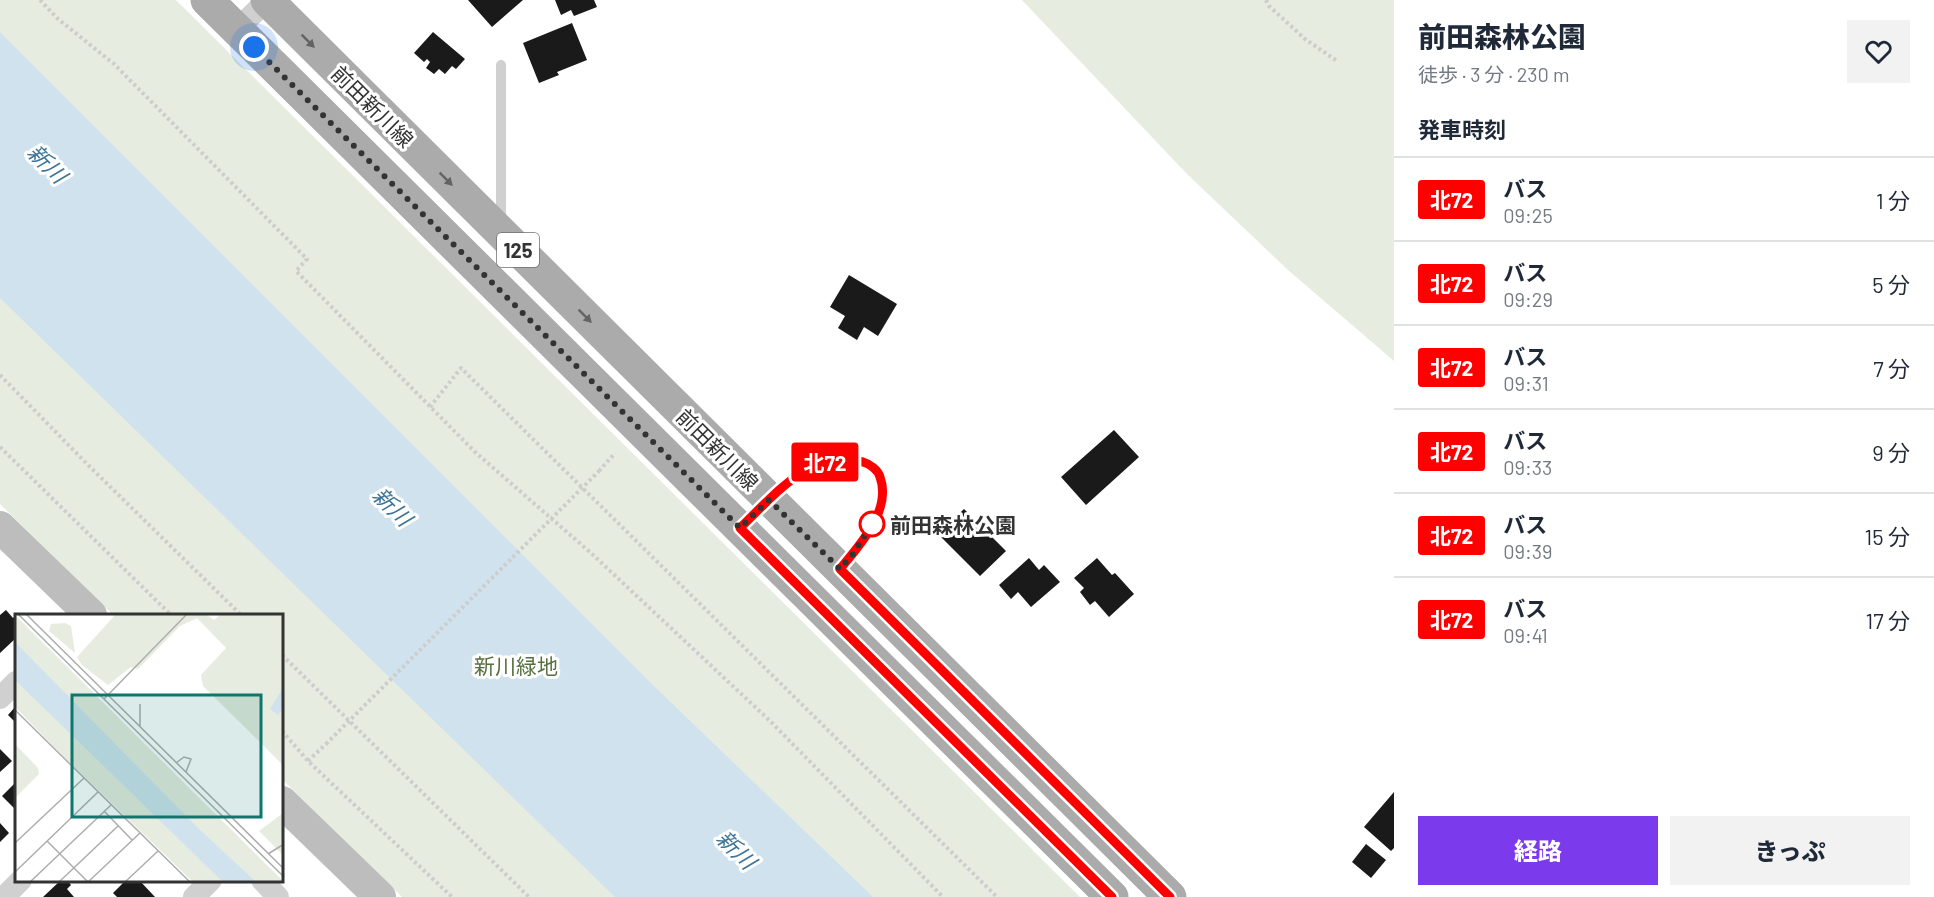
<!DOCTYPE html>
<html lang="ja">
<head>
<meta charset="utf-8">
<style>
	body { margin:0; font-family:Barlow,"Noto Sans JP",sans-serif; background:#f2f2f3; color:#1f2937; height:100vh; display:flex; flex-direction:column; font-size:22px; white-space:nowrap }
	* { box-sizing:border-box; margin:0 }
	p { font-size:20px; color:#747a83 }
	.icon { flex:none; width:33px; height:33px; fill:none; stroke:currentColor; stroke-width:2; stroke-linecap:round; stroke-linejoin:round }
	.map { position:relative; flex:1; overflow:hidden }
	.details { display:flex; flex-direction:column; background:#fff; width:540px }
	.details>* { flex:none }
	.badge { padding:0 12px; border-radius:4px; font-size:21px; line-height:39px }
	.you { position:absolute; width:30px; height:30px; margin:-15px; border:4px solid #fff; border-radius:50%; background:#1a73e8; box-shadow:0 0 0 9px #1a73e833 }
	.map>.badge { position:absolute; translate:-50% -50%; box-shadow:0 0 0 3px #fff }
	h2 { padding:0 24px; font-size:22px; line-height:54px }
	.round { display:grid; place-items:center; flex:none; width:63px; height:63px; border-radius:0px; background:#f2f2f3 }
	.head { display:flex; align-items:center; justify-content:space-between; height:102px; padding:0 24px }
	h1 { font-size:28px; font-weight:800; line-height:45px }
	.action { display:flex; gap:12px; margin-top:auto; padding:12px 24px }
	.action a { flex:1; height:69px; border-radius:0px; background:#7c3aed; color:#fff; font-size:24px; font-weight:800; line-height:69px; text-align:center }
	.action a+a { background:#f2f2f3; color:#1f2937 }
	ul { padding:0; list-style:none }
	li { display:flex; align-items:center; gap:18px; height:84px; padding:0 24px; border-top:2px solid #e0e1e3 }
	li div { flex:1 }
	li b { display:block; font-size:22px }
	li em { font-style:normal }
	li .badge { min-width:66px; font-weight:700; text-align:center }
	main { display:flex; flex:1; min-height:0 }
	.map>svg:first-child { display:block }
	.green { fill:#e6ecdf }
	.water { fill:#cfe2ee }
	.building { fill:#1a1a1a }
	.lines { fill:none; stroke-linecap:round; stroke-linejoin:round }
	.path { stroke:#cdcdcd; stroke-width:4; stroke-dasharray:3 3; stroke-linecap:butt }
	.lane { stroke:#d0d0d0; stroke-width:10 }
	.street { stroke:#d0d0d0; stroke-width:22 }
	.secondary { stroke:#bdbdbd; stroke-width:32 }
	.primary { stroke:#ababab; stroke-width:33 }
	.path-bridge { stroke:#cdcdcd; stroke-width:4; stroke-dasharray:3 3; stroke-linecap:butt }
	.oneway { fill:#636363 }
	.line-casing { stroke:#fff; stroke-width:14 }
	.line { stroke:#f00; stroke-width:9 }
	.walk { stroke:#333; stroke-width:6; stroke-dasharray:0 10.8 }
	.stop-dot { fill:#fff; stroke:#f00; stroke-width:3 }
	.labels { text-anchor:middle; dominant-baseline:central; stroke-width:6; stroke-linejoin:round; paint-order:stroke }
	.shield { fill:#fff; stroke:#707070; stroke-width:1.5 }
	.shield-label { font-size:20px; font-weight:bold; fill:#333 }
	.street-label { font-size:21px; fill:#333; stroke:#fff }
	.stop-label { font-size:21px; font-weight:bold; fill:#333; stroke:#fff; text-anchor:start }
	.park-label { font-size:21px; fill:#56703f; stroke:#fff }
	.water-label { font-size:22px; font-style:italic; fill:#3f7597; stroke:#fff }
	.inset-road { fill:none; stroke:#adadad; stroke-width:1.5 }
	.view { fill:#0f766e; fill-opacity:0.15; stroke:#0f766e; stroke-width:3 }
	.inset-edge { fill:none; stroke:#333; stroke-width:3 }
</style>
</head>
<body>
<main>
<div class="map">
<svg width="1394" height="897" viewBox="0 0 1394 897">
	<rect width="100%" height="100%" fill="#fff"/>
	<path class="green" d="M0 0H176L1080 897H402L282 779V615H113L0 504Z
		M1022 0H1394V361L1288 270 1187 174Z"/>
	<path class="water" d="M0 32 657 689 873 897H615L0 298Z"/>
	<path class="building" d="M468 0H523L492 27Z
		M555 0H594L597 7 574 16 571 10 561 15Z
		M572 23 587 60 557 72 559 75 539 83 523 43Z
		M433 32 465 59 456 69 452 66 445 74 439 69 434 74 426 68 430 62 427 59 424 62 414 53Z
		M849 275 897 304 878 336 864 327 857 340 838 328 845 316 830 307Z
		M1114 430 1139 457 1086 505 1061 477Z
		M964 509 1006 551 980 576 938 534Z
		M1029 558 1039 570 1044 565 1060 582 1031 607 1018 592 1011 599 999 585Z
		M1097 558 1112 575 1115 573 1134 594 1109 617 1095 601 1090 605 1080 592 1084 588 1074 578Z
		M6 610 13 618 16 615V638L0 653V615Z
		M16 706V723L8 715Z
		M0 749 12 761 0 772Z
		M16 782V810L2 796Z
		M1394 792V848L1391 851 1364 827Z
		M0 823 9 833 0 842Z
		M1366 844 1386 860 1371 878 1352 862Z
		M61 880H67L71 885 67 889 74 897H43Z
		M126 880H139L155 897H117L113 893Z"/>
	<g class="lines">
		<path class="path" d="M40 0 58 19 114 64 307 259 296 271 475 452 591 553 769 720 943 897
			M1266 0 1269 6 1305 39 1337 61
			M0 375 88 465 241 615
			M430 407 461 368 997 897
			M0 447 171 615
			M599 471 615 453
			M282 655 529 897
			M282 731 308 761 452 897
			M308 761 326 744"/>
		<path class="lane" d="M501 223V65
			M743 525C764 505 787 478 814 466 829 460 844 458 859 461 914 474 861 545 842 567"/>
		<path class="street" d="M237 30 267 0
			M0 698 16 682
			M262 880 278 897
			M4 897 21 880
			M194 897 211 880"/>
		<path class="secondary" d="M0 527 91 615
			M282 802 380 897"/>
		<path class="primary" d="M207 0 1112 897
			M267 0 1170 897"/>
		<path class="path-bridge" d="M326 744 599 471"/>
	</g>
	<defs><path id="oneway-solid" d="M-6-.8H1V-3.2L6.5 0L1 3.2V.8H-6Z" transform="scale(1.5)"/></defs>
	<g class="oneway">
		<use href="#oneway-solid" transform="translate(308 41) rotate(45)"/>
		<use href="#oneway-solid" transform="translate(446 179) rotate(45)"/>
		<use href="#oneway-solid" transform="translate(585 316) rotate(45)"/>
	</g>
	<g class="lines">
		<g class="line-casing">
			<path id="line" d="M1112 897 740 528C762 507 786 479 814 466 830 459 846 458 863 462 870 464 878 470 880 477 892 510 860 545 840 569L1170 897"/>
		</g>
		<use href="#line" class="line"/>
		<path class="walk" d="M254 47 740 528 769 500 840 569 853 554 876 518 872 524"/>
	</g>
	<circle class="stop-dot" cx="872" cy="524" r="12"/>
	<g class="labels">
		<rect class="shield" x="497" y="233" width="42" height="34" rx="4.5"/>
		<g class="shield-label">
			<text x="518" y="250">125</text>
		</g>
		<g class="street-label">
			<text transform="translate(373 106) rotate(45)">前田新川線</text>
			<text transform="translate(718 449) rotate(45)">前田新川線</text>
		</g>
		<g class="stop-label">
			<text x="890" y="524">前田森林公園</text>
		</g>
		<g class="park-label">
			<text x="516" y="665">新川緑地</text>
		</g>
		<g class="water-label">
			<text transform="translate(48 163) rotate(45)">新川</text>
			<text transform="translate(393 506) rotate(45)">新川</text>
			<text transform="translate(737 849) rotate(45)">新川</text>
		</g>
	</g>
	<g transform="translate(15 614)">
		<rect width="268" height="268" fill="#fff"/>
		<path d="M101 0H191L199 6 206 0H268V151L188 72 186 61 211 34 182 4 165 12 123 55 116 53 93 71 67 51 62 43ZM0 1 268 267V268H178L49 143 0 93ZM50 9 56 12 60 39 34 17 36 10ZM0 130 23 154 24 160 0 184ZM268 199V241L244 217Z" fill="#e6ecdf"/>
		<path d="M0 28 184 215 241 268H208L0 66ZM268 74V94L263 101 255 95Z" fill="#cfe2ee"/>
		<path class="inset-road" d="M3 0 269 263M11 0 269 255M89 85 172 0M0 96 175 268M125 112V90M161 149 169 143 176 145 171 158M89 197 117 226M32 227 73 268M0 229 69 164M253 240 269 230M0 258 83 178M15 268 96 191M44 268 103 212M73 268 125 219M110 268 143 237"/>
		<path class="view" d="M57 81H246V203H57Z"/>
		<rect width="268" height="268" class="inset-edge"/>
	</g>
</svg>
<div class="you" style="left:254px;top:47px"></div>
<b class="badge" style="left:825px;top:462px;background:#f00;color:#fff">北72</b>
</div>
<section class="details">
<div class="head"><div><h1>前田森林公園</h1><p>徒歩 · 3 分 · 230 m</p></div><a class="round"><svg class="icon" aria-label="heart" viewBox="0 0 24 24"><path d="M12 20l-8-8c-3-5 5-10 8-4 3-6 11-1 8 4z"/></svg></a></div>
<h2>発車時刻</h2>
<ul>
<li><span class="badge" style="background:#f00;color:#fff">北72</span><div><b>バス</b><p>09:25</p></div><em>1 分</em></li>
<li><span class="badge" style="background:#f00;color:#fff">北72</span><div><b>バス</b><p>09:29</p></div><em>5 分</em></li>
<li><span class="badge" style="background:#f00;color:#fff">北72</span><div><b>バス</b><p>09:31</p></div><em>7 分</em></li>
<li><span class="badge" style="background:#f00;color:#fff">北72</span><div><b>バス</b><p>09:33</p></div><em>9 分</em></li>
<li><span class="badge" style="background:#f00;color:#fff">北72</span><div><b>バス</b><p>09:39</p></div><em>15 分</em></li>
<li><span class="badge" style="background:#f00;color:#fff">北72</span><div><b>バス</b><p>09:41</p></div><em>17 分</em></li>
</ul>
<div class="action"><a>経路</a><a>きっぷ</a></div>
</section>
</main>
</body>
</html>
